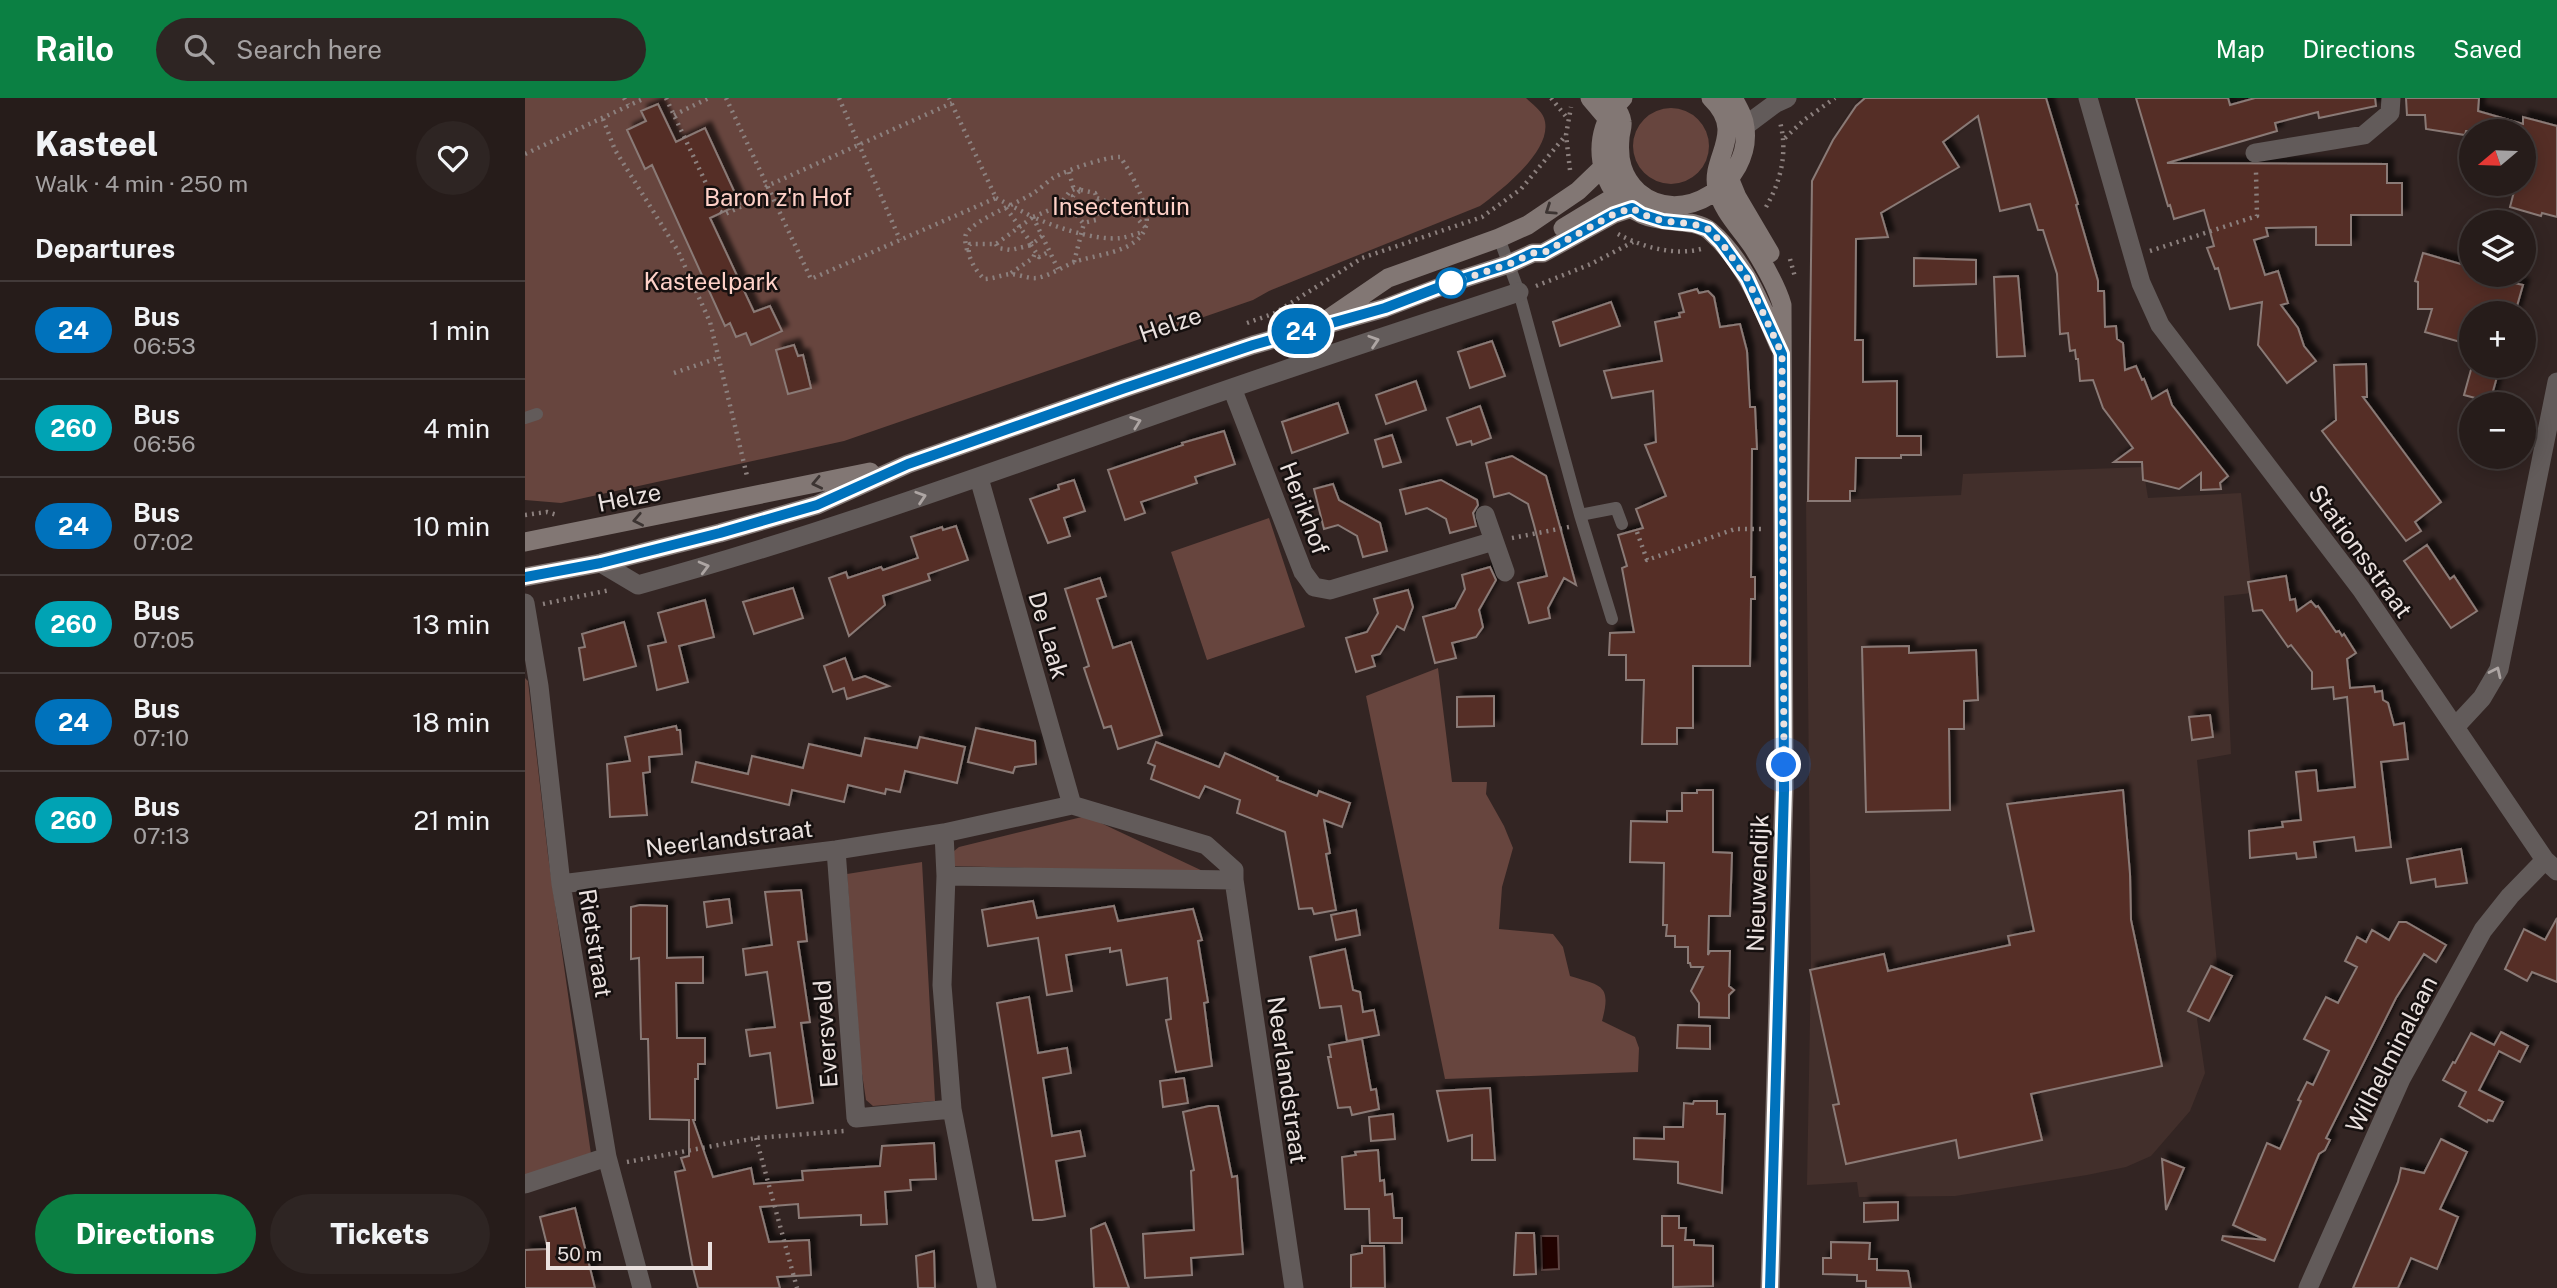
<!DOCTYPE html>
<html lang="en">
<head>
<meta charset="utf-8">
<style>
	body { margin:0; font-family:"Public Sans",sans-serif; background:#2e2523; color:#f1f3f6; height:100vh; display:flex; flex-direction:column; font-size:26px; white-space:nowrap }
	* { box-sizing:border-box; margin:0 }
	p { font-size:23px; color:#a4a1a2 }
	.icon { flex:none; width:38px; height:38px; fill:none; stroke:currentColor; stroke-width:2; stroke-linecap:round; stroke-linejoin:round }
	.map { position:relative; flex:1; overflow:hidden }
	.panel { display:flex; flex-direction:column; background:#261c1a; width:525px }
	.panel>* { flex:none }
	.badge { padding:0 14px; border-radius:23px; font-size:24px; line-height:46px }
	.needle { width:46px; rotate:251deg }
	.buttons { position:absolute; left:1934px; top:21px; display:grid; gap:14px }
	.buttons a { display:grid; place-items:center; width:77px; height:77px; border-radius:50%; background:#261c1a; box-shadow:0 4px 18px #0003,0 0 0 2px #423a39; font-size:35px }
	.scale { position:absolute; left:21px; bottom:18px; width:166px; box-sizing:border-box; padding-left:7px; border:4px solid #eae1df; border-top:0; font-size:19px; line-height:24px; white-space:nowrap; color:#eae1df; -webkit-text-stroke:5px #16100f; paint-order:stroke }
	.you { position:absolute; width:35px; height:35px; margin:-18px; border:5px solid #fff; border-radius:50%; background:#1a73e8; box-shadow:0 0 0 10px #1a73e833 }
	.map>.badge { position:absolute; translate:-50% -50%; box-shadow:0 0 0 4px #fff }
	h2 { padding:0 35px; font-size:26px; line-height:63px }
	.round { display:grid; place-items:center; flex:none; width:74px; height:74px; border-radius:37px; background:#2e2523 }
	.summary { display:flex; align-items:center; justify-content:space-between; height:119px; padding:0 35px }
	h1 { font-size:33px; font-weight:800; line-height:52px }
	.cta { display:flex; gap:14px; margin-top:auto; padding:14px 35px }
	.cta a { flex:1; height:80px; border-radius:42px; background:#0b8043; color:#fff; font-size:28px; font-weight:800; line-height:80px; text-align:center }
	.cta a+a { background:#2e2523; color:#f1f3f6 }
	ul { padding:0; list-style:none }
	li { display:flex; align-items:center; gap:21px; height:98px; padding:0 35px; border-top:2px solid #423a39 }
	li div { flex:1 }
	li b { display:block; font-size:26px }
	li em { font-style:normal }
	li .badge { min-width:77px; font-weight:700; text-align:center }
	header { display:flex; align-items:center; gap:42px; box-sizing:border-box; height:98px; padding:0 35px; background:#0b8043; color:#fff }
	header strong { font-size:33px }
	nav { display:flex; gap:38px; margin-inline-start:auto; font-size:24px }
	.search { width:490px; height:63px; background:#2e2523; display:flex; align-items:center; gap:18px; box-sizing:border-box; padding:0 24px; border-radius:38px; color:#a4a1a2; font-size:26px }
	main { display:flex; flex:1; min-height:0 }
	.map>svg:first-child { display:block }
	.built { fill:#422f2b }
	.green { fill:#67453e }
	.water { fill:#220301; stroke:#5e4644; stroke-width:2 }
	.building { fill:#542f28; stroke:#8a7a76; stroke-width:2; filter:url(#shadow) }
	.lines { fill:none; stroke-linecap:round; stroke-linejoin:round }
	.path { stroke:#8c807e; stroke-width:4.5; stroke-dasharray:2 5; stroke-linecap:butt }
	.service { stroke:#625b5a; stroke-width:12 }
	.minor { stroke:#625b5a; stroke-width:19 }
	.secondary { stroke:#827774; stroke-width:19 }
	.oneway { stroke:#3c3432 }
	.oneway2 { stroke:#ada5a3 }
	.line-casing { stroke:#fff; stroke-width:16 }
	.line { stroke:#0072bc; stroke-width:10 }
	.walk { stroke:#eae1df; stroke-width:7; stroke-dasharray:0 12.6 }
	.stop-dot { fill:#fff; stroke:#0072bc; stroke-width:3.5 }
	.labels { text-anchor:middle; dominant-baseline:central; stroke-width:5; stroke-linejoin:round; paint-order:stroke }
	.park-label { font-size:24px; fill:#fed1c8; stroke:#16100f }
	.street-label { font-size:24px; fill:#eae1df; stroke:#16100f }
</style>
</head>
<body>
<header>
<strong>Railo</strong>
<div class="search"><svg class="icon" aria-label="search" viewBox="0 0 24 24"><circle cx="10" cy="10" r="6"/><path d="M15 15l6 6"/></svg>Search here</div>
<nav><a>Map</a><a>Directions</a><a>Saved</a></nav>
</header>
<main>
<section class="panel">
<div class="summary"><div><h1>Kasteel</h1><p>Walk · 4 min · 250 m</p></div><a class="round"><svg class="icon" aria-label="heart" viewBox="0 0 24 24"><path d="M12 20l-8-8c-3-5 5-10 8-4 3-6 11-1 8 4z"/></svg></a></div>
<h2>Departures</h2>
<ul>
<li><span class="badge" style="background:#0072bc;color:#fff">24</span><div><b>Bus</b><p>06:53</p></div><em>1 min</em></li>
<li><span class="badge" style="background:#00a3b4;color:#fff">260</span><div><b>Bus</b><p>06:56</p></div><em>4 min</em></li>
<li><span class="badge" style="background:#0072bc;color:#fff">24</span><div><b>Bus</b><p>07:02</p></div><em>10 min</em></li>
<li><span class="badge" style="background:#00a3b4;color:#fff">260</span><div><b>Bus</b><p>07:05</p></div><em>13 min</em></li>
<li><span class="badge" style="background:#0072bc;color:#fff">24</span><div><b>Bus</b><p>07:10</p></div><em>18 min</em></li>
<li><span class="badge" style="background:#00a3b4;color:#fff">260</span><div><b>Bus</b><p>07:13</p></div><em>21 min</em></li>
</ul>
<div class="cta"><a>Directions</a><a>Tickets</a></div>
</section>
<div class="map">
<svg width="2032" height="1190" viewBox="0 0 2032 1190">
	<defs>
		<filter id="shadow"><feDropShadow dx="6" dy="-6" stdDeviation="2" flood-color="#0009"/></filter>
	</defs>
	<rect width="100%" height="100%" fill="#332523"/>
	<path class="built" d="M1618 369 1623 400 1716 395 1727 495 1699 498 1706 656 1672 662 1693 875 1672 921 1680 975 1665 1013 1626 1058 1601 1069 1562 1077 1430 1098 1334 1099 1332 1084 1282 1087 1286 867 1281 403 1436 397 1438 376Z"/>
	<path class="green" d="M0 0H1001C1007 6 1016 12 1019 20 1030 51 976 92 955 108L744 193 728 202 319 343 36 405 0 402Z
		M1108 48a38 38 0 1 1 76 0a38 38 0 1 1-76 0Z
		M744 420 780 529 682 562 646 454Z
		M913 570 927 684H962L961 696 979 728 988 750 977 789 974 831 1028 836 1038 849 1045 878C1076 888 1087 886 1077 923L1110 939 1114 950 1113 974 920 981 841 598Z
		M0 580 3 583 23 757 66 1056 0 1077Z
		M561 718 682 775 427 768 429 753 434 749Z
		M397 764 410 1003 348 1008 341 1002 336 969 322 776Z"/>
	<path class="water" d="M1016 1138H1033L1034 1171 1017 1172Z"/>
	<path class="building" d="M1340 0H1521L1553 106 1551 107 1573 183V193H1579L1580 229 1591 228 1592 241 1598 245 1600 272 1611 268 1617 282 1619 281 1627 301 1642 292 1647 307 1703 378 1695 385 1696 391 1676 392V375L1654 391 1618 382 1617 364H1589L1608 350 1578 310 1568 282 1555 283 1553 261H1551L1550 252 1545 253 1543 235 1535 236 1532 176 1518 132H1513L1505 106 1475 113 1453 18 1418 44 1434 69 1356 115 1363 139 1331 141 1330 242H1338V284L1372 283V338H1396V357H1376V360H1331L1330 393H1325V403H1283L1287 83 1308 42 1331 8Z
		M1611 0H1703L1705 7 1730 0H1850L1851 8 1794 20 1793 14 1750 25 1752 33 1642 65 1862 66V85H1877V117H1826V147H1791V129L1741 130 1743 138 1729 142 1740 177 1753 173 1763 205 1756 207 1773 230 1779 248 1791 263 1762 285 1733 247 1737 204 1705 211 1693 170 1690 171 1682 150 1689 148 1679 112 1649 121 1645 107 1643 108Z
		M1881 0H1954L1953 13 1998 26V19L2032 28V119L2017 115 2016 118 1985 109 1991 86H1998V33H1941L1940 37 1901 31 1900 17H1882Z
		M133 6 151 44 180 30 215 106 185 120 229 214 245 208 257 233 226 247 221 235 211 239 205 225 200 228 127 67 120 71 102 32 121 23 116 13Z
		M1898 155 1946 169V177H1974L1990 181 1989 185 1998 187 1990 215H1946V247L1900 234 1907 211H1893V184L1890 183Z
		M1389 160 1451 162V186L1389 188Z
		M1493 178 1500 258 1472 259 1469 179Z
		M1172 191 1174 195 1183 193 1189 199 1195 229 1215 226 1222 253 1225 309H1230L1232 351H1227L1226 479H1230V501H1226L1225 568H1168V630H1152V646H1117L1119 582H1101V557H1084L1085 535 1109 534 1097 470 1102 468 1093 437 1118 430 1111 411 1141 398 1120 347 1131 344 1128 293 1087 300 1079 273 1137 263 1130 224 1155 219 1154 215 1159 214 1154 196Z
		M1086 204 1095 228 1035 248 1028 224Z
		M967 243 980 278 945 290 933 254Z
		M269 247 273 258 278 257 286 290 263 296 251 252Z
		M1841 266 1842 299H1838L1916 404 1890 424 1896 433 1881 443 1797 333 1811 322 1809 267Z
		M1947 268H1975L1965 304 1939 297Z
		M891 283 901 312 861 326 851 297Z
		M813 305 823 335 767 355 757 324Z
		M955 308 966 340 947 347 946 343 932 347 922 320Z
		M699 333 710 366 670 379 672 385 616 404 620 415 600 422 583 372 658 347 657 345Z
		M867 337 876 364 858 369 850 342Z
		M987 358 1021 378 1051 487 1039 480 1023 510 1025 520 1004 525 993 485 1022 478 1009 427 1003 406 984 395 969 399 961 365Z
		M549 382 560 413 539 420 545 438 523 445 505 401 534 391 533 387Z
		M916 382 952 402 953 407 948 415 951 428 925 435 921 421 902 410 881 416 875 392Z
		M808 386 814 402 855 425 862 453 838 459 832 438 813 427 799 431 789 391Z
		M431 428 443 462 403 476 405 482 358 498 360 507 324 538 304 480 321 474 323 480 356 469 358 472 393 460 386 439 417 429 418 432Z
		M1902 447 1925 481 1929 478 1952 513 1926 530 1879 463Z
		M965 469 971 482 954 512 958 529 951 539 927 545 931 560 910 565 898 519 930 510 940 491 937 477Z
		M1761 478 1765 502 1770 501 1772 513 1786 503 1791 509 1793 508 1811 534 1814 533 1817 538 1819 536 1831 555 1822 561 1825 590 1849 588 1850 594 1857 593 1858 602 1863 605 1869 627 1879 625 1883 661 1856 664 1866 749 1831 753 1829 739 1789 744 1791 759 1772 761 1771 755 1725 760 1724 733 1758 729 1757 724 1776 722 1771 674 1791 672 1793 693 1830 689 1822 599 1809 601 1808 589 1787 591V574L1766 547 1763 549 1737 512 1728 513 1723 484Z
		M575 480 581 498 572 501 588 550 606 544 637 637 593 651 586 628 579 630 559 570 564 568 540 491Z
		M268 490 278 520 229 536 218 504Z
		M883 492 888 509 879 532 872 528 855 556 847 558 850 568 831 574 821 540 842 534 853 515 849 501Z
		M180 502 189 539 154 548 163 584 132 592 123 548 141 544 133 515Z
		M99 524 111 568 59 582 54 550 60 549 57 536Z
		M1384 548V555L1451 552 1453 602 1439 603V631H1424L1425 712 1341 714 1337 549Z
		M320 560 328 582 340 578 364 588 322 601 319 590 308 594 299 568Z
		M969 598V628L932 629V599Z
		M1685 617 1688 639 1667 642 1664 619Z
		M151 628 152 632H155L157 656 124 659 125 674 118 675 122 717 85 719 82 666 105 663 100 639Z
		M451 630 510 643 511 666 490 669 488 675 443 664Z
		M395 639 440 649 432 685 380 673 375 694 361 691 360 696 323 687 319 704 267 692 264 707 167 684 171 664 223 676 227 658 278 670 284 646 336 658 340 640 392 650Z
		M631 644 694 669 700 655 753 679 752 682 792 698 794 693 825 705 817 729 799 722 805 755 801 756 811 812 789 816 787 810 774 811 760 734 712 715 715 702 680 688 674 700 626 681 630 668 623 665Z
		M1172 692H1188V754L1207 755 1205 818H1184L1183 857 1185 853H1205L1204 888 1209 892 1204 897V920L1174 919V905L1166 893 1178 869H1166L1165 865H1163V849H1150V838H1141L1142 827H1138L1139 765 1105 764 1106 723 1142 724V713H1157V695H1172Z
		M1598 692 1605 776 1606 822 1637 968 1506 996 1517 1042 1434 1060 1431 1042 1321 1066 1308 1007 1314 1006 1285 872 1359 856 1363 873 1485 847 1483 838 1509 833 1482 706Z
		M1936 751 1942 785 1911 789 1910 781 1886 785 1882 761Z
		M276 792 282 843 273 844 285 924 276 925 288 1005 252 1010 245 955 225 958 221 932 250 929 242 874 221 877 218 851 247 847 240 794Z
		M204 801 207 825 182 829 179 804Z
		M508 803 512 820 589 808 593 823 668 811 677 842 673 843 683 904 679 905 687 968 651 974 641 922 646 921 642 880 602 887 596 852 585 854V850L541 857 547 893 522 897 513 840 463 848 457 812Z
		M115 807 142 808V860L178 859V885H151L152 940H180V966H173V981H170V1022H168L188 1079 226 1070 229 1086 278 1082 277 1073 355 1068 357 1048 409 1045 411 1081 385 1082 386 1092 360 1094 362 1126 336 1127V1117L274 1120 273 1106 235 1109 244 1144 284 1142 286 1177 252 1179 255 1190H173L167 1166 150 1074 160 1072 156 1060 164 1058V1022L125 1021 123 941H116L114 860 106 861V809Z
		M831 812 835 837 811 842 806 817Z
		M2032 820V884L2007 874 2002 883 1980 871 1999 831 2020 842Z
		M1874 824H1881L1921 847 1911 864 1899 856 1871 900 1801 1040 1805 1042 1800 1052 1794 1056 1749 1163 1697 1142 1698 1138 1741 1142 1708 1127 1742 1045 1755 1051 1776 1003 1773 1002 1782 984 1788 987 1804 953 1779 941 1801 899 1813 905 1832 869 1820 863 1832 839 1841 844 1847 832 1864 842Z
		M820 851 828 892 835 894 838 914 849 912 854 937 822 943 816 908 795 910 785 859Z
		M1686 868 1707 878 1684 923 1663 913Z
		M504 899 513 955 542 950 546 975 518 980 527 1038 555 1033 560 1058 531 1063 540 1118 517 1122H508L472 905Z
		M1153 927 1185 928V951L1152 950Z
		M1976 934 2003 948 1995 964 1974 953 1954 992 1978 1004 1968 1023 1963 1022 1962 1024 1934 1008 1941 994 1918 982 1928 964 1930 965 1946 935 1969 947Z
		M837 941 846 992 851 991 854 1011 827 1017 825 1009 813 1010 803 959H806L804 947Z
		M659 980 663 1005 638 1009 635 983Z
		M965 990 970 1062H947V1037L923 1043 912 993Z
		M1169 1003H1192V1016H1200L1197 1095 1153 1085V1064L1109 1061V1040L1139 1041V1029H1158L1159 1005 1168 1006Z
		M684 1008H693L707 1079 712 1078 718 1156 666 1160 667 1177 620 1180 618 1136 669 1132 666 1073 669 1072 658 1014Z
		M868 1016 870 1041 846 1043 844 1019Z
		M1916 1041 1942 1054 1915 1111 1933 1119 1912 1171 1886 1160 1873 1190H1828L1873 1084 1876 1070 1899 1075Z
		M853 1052 855 1083 859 1082 860 1097 867 1096 869 1120H877V1145H845L844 1111H820L817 1059 831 1057 830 1054Z
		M1637 1061 1659 1070 1641 1112Z
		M1373 1104V1122L1339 1124V1105Z
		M50 1110 70 1190H0V1152L23 1151 15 1119Z
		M1137 1118H1154V1130H1161L1160 1142H1169V1147L1188 1148V1188L1148 1189V1148H1137Z
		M580 1125 585 1137 604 1190H569L566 1131Z
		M991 1135H1009L1011 1176 989 1177Z
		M1306 1144 1345 1145 1344 1161H1352V1172L1383 1173 1386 1190H1341V1183H1332V1177L1298 1176V1160H1306Z
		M837 1148H859L860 1190H826V1157L837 1155Z
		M409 1153 410 1190H393L391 1158Z"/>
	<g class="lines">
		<path class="path" d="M99 0 103 7
			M141 0 194 113 200 116 235 100 242 88 427 5
			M201 0 286 181 471 100 424 0
			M314 0 375 142
			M1026 0 1043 21
			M149 17 184 0
			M78 21 90 52 153 153 185 224 222 378
			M1260 40 1279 22 1310 0
			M0 56 120 0
			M1045 72 1041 37 1046 9
			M544 74 549 92
			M556 92 570 95C574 105 573 113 571 122L558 125 550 115 548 98Z
			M471 100 508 119 534 108 545 93 552 90 556 92
			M572 100 605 112 620 129
			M1241 109C1256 83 1263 54 1255 24
			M481 110 507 146
			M508 119 533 171
			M1093 136C1117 149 1149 158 1176 151
			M517 138 506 147 514 159 525 153
			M471 146 473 150 486 152 506 147
			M442 152C441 147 439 141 441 136 448 122 496 104 510 94 516 90 522 84 528 80 542 72 579 59 595 59 605 72 626 111 621 128 613 156 568 156 547 165 536 170 523 178 512 180 503 181 494 176 485 176 476 177 468 181 459 181 451 173 440 157 445 146H471L508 119C530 129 571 143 596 140 603 139 610 136 618 134
			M1625 153 1732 118 1731 74
			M1265 161 1270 179
			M549 164 559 125
			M486 175 508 160 510 155
			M1011 188 1066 166 1108 144
			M722 225 750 215 837 160 957 119 996 91 1041 37
			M149 275 193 260
			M0 417 22 414 32 417
			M1112 434 1122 462 1210 431H1239
			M987 440 1044 429
			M18 506 85 492
			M231 1040 272 1190
			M102 1064 231 1040 319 1033"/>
		<path class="service" d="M974 140 994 194 1055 417 1087 521
			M0 320 12 316
			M1055 417 1091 410 1097 426"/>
		<path class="minor" d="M1563 0 1616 185 1635 227 1836 491 2020 762 2032 773
			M1220 28 1251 5 1262 0
			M1730 55 1839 37 1865 15 1866 0
			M707 290 778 474 789 489 805 492 969 443
			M454 380 547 707
			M960 417 980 474
			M76 465 113 487C315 432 510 358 707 290 802 257 898 226 994 194
			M0 505 14 588 36 786 82 1059 117 1190
			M1931 628 1957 600 1974 571 2032 284
			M419 735 421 778 709 782
			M311 752 331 1020 427 1011
			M421 778 417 887 427 1011 462 1190
			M36 786 311 752 419 735 547 707 681 747 709 772V782L769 1190
			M0 1086 82 1059
			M1783 1190 1876 981 1958 832 1985 798 2020 762"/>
		<path class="secondary" d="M1065 0 1082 20
			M1098 0C1062 35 1071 95 1118 117 1138 126 1170 120 1185 133 1219 162 1237 208 1254 248
			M1186 0C1222 35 1185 59 1192 90 1197 113 1216 131 1228 149 1238 165 1252 189 1257 207L1259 692 1245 1190
			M1083 1C1089 7 1096 15 1097 24 1098 29 1095 35 1095 40 1093 61 1097 79 1113 94 1157 132 1227 84 1220 30 1219 19 1213 9 1208 0
			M1205 82 1212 99 1245 155
			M1038 130 1084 102 1103 94
			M803 221 863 180 974 140 1003 127 1053 93 1078 69
			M0 444 345 374
			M0 479 76 465 195 435 292 407 383 366 600 290 728 247 860 210 928 184 984 166 1008 155H1018L1089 116 1107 110"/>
	</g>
	<defs><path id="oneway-chevron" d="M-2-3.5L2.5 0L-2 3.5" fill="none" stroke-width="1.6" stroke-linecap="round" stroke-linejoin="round" transform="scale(1.75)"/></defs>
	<g class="oneway">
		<use href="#oneway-chevron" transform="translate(1025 112) rotate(146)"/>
		<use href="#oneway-chevron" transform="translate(292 385) rotate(168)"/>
		<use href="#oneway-chevron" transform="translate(113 422) rotate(169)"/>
	</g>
	<g class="oneway2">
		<use href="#oneway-chevron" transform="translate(849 243) rotate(-18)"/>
		<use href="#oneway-chevron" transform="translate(611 324) rotate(-20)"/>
		<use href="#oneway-chevron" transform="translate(396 399) rotate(-18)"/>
		<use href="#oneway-chevron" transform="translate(179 469) rotate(-15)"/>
		<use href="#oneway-chevron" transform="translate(1971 574) rotate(-65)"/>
	</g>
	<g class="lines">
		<g class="line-casing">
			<path id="line" d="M0 479 76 465 195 435 292 407 383 366 600 290 728 247 860 210 928 184 984 166 1008 155H1018L1089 116 1107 110 1116 116 1138 123 1168 126 1183 131 1196 144 1222 180 1257 256 1259 692 1245 1190"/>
		</g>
		<use href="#line" class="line"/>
		<path class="walk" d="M926 185 984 166 1008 155H1018L1089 116 1107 110 1116 116 1138 123 1168 126 1183 131 1196 144 1222 180 1257 256 1259 667"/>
	</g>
	<circle class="stop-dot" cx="926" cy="185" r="14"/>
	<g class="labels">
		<g class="park-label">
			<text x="253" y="99">Baron z'n Hof</text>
			<text x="596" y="108">Insectentuin</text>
			<text x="186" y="183">Kasteelpark</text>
		</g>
		<g class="street-label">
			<text transform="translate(645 226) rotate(-19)">Helze</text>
			<text transform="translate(104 399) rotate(-11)">Helze</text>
			<text transform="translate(780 410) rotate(69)">Herikhof</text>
			<text transform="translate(1836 453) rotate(54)">Stationsstraat</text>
			<text transform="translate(524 537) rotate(74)">De Laak</text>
			<text transform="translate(204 740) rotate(-7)">Neerlandstraat</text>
			<text transform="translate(1232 785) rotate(-88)">Nieuwendijk</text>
			<text transform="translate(71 845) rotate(81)">Rietstraat</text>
			<text transform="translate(300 936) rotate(-94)">Eversveld</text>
			<text transform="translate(1866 956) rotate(-63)">Wilhelminalaan</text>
			<text transform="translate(763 982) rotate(82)">Neerlandstraat</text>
		</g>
	</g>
</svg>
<div class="buttons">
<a><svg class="needle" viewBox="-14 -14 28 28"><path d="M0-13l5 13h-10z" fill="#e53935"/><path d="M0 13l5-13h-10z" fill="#a4a1a2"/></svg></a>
<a><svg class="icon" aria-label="layers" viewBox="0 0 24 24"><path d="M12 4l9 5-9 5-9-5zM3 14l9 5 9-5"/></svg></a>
<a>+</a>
<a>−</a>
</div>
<div class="scale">50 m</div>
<div class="you" style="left:1259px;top:667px"></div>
<b class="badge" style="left:776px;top:233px;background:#0072bc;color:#fff">24</b>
</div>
</main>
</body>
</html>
